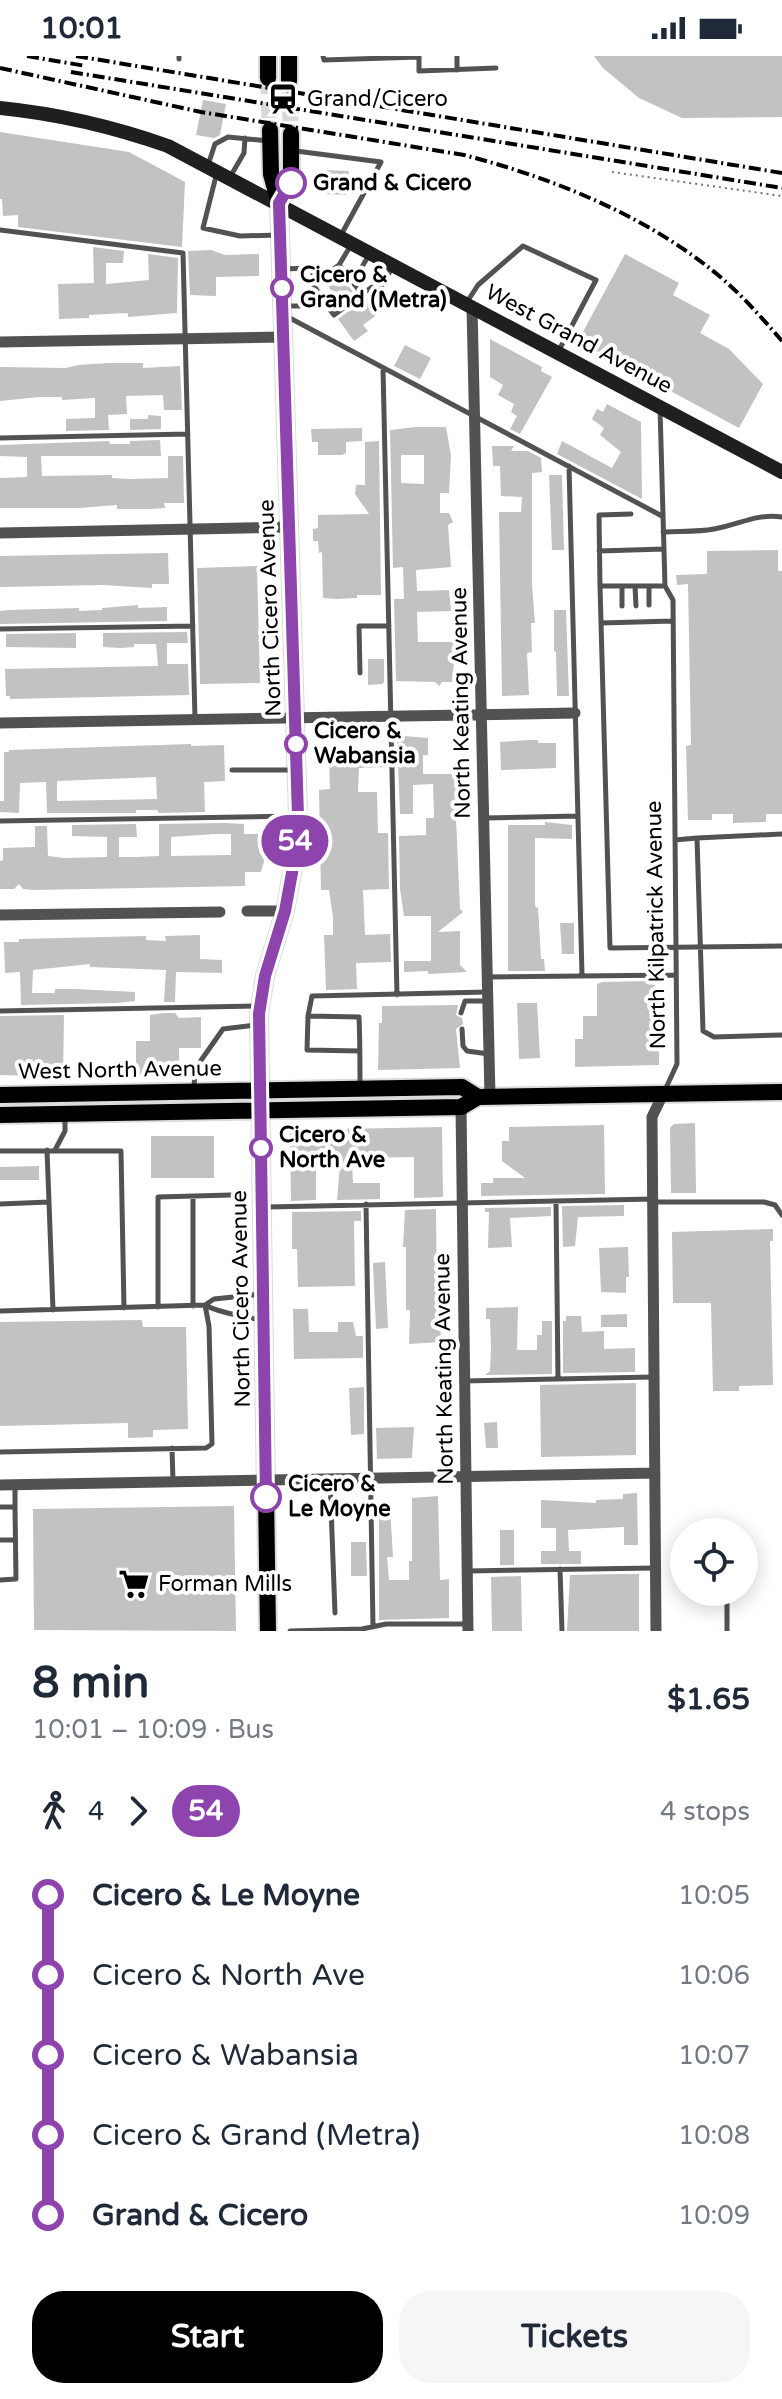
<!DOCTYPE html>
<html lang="en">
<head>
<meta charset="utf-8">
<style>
	body { margin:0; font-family:"Varela Round",sans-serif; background:#f6f6f7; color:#1f2937; height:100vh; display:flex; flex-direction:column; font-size:30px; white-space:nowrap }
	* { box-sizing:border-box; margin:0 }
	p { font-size:26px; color:#747a83 }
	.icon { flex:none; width:44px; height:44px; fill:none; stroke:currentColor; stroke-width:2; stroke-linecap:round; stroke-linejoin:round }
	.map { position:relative; height:1575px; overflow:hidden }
	.drawer { display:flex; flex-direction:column; background:#fff; flex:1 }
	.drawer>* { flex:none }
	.badge { padding:0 16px; border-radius:26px; font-size:28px; line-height:52px }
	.tools { position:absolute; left:670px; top:1462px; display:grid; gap:16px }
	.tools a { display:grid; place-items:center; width:88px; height:88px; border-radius:50%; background:#fff; box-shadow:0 4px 20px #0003; font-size:40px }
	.map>.badge { position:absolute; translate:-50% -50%; box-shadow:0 0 0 4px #fff }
	.legs { display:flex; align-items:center; gap:12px; height:88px; padding:0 32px; font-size:26px }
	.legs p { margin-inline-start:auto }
	.summary { display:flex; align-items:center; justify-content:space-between; height:136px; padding:0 32px }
	h1 { font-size:44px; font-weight:800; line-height:60px }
	.button { display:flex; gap:16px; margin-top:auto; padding:16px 32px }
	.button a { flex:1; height:92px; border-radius:32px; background:#000; color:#fff; font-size:32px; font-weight:800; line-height:92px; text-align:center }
	.button a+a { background:#f6f6f7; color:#1f2937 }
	ul { padding:0 32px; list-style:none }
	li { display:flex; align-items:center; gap:28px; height:80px; font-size:30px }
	li i { display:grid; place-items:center; width:12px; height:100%; margin:0 10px; background:currentColor }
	li i::after { content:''; width:20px; height:20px; margin:-10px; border:6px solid; border-radius:50%; background:#fff }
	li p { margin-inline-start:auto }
	li:first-child i { background:linear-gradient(#0000 50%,currentColor 0) }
	li:last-child i { background:linear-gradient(currentColor 50%,#0000 0) }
	.status { display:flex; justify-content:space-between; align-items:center; height:56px; padding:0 40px; background:#fff; direction:ltr }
	.status svg { height:22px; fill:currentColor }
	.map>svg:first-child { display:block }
	.building { fill:#c2c2c2; fill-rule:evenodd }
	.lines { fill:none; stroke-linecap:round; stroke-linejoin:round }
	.primary-tunnel { stroke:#d9d9d9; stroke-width:16; stroke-dasharray:16 8; stroke-linecap:butt }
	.primary-casing { stroke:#dbdbdb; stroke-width:20 }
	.path { stroke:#747474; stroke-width:2; stroke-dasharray:2 4; stroke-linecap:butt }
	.lane { stroke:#525252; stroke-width:5 }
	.street { stroke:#525252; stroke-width:11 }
	.secondary { stroke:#1f1f1f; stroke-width:14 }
	.primary { stroke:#000; stroke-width:16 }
	.rail { stroke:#000; stroke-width:4; stroke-dasharray:12 4 2 4; stroke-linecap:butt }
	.line-1-casing { stroke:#fff; stroke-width:18 }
	.line-1 { stroke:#8e44ad; stroke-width:12 }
	.stop-1-dot { fill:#fff; stroke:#8e44ad; stroke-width:4 }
	.labels { text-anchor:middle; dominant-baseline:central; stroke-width:8; stroke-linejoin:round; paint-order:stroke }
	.poi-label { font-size:22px; fill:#000; stroke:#fff; text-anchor:start }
	.stop-label { font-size:22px; font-weight:bold; fill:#000; stroke:#fff; text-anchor:start }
	.street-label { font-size:22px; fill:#000; stroke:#fff }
</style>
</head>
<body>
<div class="status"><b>10:01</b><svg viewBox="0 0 49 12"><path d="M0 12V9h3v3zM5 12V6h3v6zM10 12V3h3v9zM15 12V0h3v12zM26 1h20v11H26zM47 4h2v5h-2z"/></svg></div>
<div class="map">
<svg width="782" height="1575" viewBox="0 0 782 1575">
	<rect width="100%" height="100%" fill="#fff"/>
	<path class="building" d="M594 0H782V61L682 62 639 42 603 12Z
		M203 44 226 48 220 79 214 82 196 79Z
		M0 76 129 96 185 126 182 191 18 171V159L3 160 2 143H0Z
		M323 114 349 115 346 139 324 138Z
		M93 191 124 195 123 207H106V228L149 224 148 198 178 202 177 257 128 261V257L107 258 89 259V262L59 263 58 228 94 227Z
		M211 194 225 199 259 198V220L216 221V240L190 239 188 195Z
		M625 198 679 227 673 239 710 259 700 277 729 293 763 328 739 372 578 285Z
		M335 219V228L342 229 346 227 354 237 335 251V245L328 241 333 237 325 226Z
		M371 239 382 255 363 269 368 275 354 285 338 263Z
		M490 283 542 311 541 315 552 321 520 378 510 373 517 360 511 356 514 348 498 339 503 329 490 321Z
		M405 289 431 302 420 323 394 310Z
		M109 307H143V312L180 310 182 354H164L163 339 126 340 127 358 108 359 109 374 66 375V363L95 362V342L62 344V341H39L0 345V311L66 312 78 309Z
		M607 348 641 366 642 443 557 398 562 385 612 412 621 396 600 379 604 372 592 363 597 353 603 356Z
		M148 359 161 360V373L130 374V363H148Z
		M416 371H446L451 399 449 437H440V457H449L453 466 448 469 451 511 416 514 417 535 449 534 451 555 417 556 418 586H456L452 626H442L439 630 435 626 396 625 394 543H404L403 511 393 512 390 374ZM401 399H424V428L401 427Z
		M362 372V385L346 386V397L342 399H318V386H312L311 373Z
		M160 384 161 400H41L42 420 112 419V422L129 423 168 422V400H183L184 447H164L165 452 151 453H117V449L79 452H0V422L27 421V401L0 400V389L109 385 110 388H130V385Z
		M379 385 381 539H357V542L337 543 323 542 322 496 319 497 318 485H313V473L318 472V459L369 458 355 438 356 429H365V386Z
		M492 390H514L511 395H528L541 402 542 416 532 417V528L535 567H531L532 596 527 597 529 639 502 640 499 456H521L522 441 501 440 500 410H493Z
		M549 419H562L564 494H552Z
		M778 494V515H782V758H766V766L733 767V758H712V764H688L686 690 691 689 688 528 677 529 676 519 707 518V495Z
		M168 497 169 528H152V532L103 529 0 531V500Z
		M257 510 260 627 200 628 197 512Z
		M138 549V552L167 551V565L0 568V555L9 554 79 552V555L102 554V552Z
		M554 554H566L569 640H557L556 596 554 595Z
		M187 576 188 587H167V608H188L189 639 10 643V640H6L5 613 158 610 156 588H134V591L121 592 103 591V577Z
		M76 577V592L6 591V578Z
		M368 603H384V626L382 628 368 629Z
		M404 680 428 682V699H423V718H459V732H456V762L460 853 463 856 438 876 460 875V909L467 916 428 918V915L404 916V905H431V860H404L400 833 399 780 426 779V762H434L433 728 413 729V758H400L397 683Z
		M528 684H538V687H556V712L501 714 500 686Z
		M191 688V690L224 689 225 725 204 726 205 756 159 757 157 754H136V757H47L46 726 20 727 19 757 0 756V745H4V696H9V694ZM156 721 157 743 57 745V725Z
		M386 700V711L359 712 358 736H377L378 777H388L389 833 363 834 365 879 390 878 391 906 356 907 357 933 326 934 324 879H333V861L329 834H321L319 734 330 733 329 702Z
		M545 766 572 769V783L535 782V848L536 852 538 851 541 903H544L545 915H508V769H545Z
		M225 767 244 768V778H264V795H267L261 816H245V830L33 834 23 833 19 828 14 833H0V805L3 804V792L35 791V770H47L48 800 64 802 107 801V781L72 780V769L136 768 137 781H119V801H137L159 800V768ZM215 778H231V799L171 800V781Z
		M560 867H574V898H562Z
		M200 879V903L222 904V917L176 916 175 946H164L166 914 90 911V908L33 914 32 937H55V933H75L135 936V945L117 947 21 949 20 916 5 917 4 886H19V883L146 880V884L166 885 165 880Z
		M650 925 659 933V1009L575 1011V983H583V960H597V928L602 926Z
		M517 947H537L540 1002 519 1003Z
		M458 949 456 959 462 962 463 968 456 973 460 1012 378 1014 379 967H382V950Z
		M164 957H175L179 962 201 961V992H179V1018H136V985H150V959Z
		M64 959 63 1021 0 1019V960Z
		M695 1067 696 1137H671L670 1072 674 1068Z
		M604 1069 605 1138 481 1140V1127H493V1122H525L502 1105V1085H509V1071Z
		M442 1071 443 1141 414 1142V1101L358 1102 359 1107H352L353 1127H380V1143L337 1144 340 1109H320V1112H316V1144L291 1145 290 1074Z
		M151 1080H214V1122H151Z
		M39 1110V1124H0V1111Z
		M624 1149V1160L578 1161 575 1190 563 1191 562 1150Z
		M551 1151V1160L510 1162 512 1191 488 1192 489 1156H485V1152Z
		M436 1153 437 1260H440L441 1286 409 1288 410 1254H406V1191H403L405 1154Z
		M361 1155V1165H354L355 1230 298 1231 297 1193H292V1156Z
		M773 1173V1185H770L773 1329 739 1330V1335H713L711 1247H673L672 1176Z
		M628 1191 629 1221H626V1237L601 1236 599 1192Z
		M385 1206 388 1272 376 1273 373 1207Z
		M518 1251 517 1294H537V1279H542V1265H552V1318L485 1319 490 1315 491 1291 490 1263H486V1252Z
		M293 1253H308L309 1276H338V1266H353L356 1280H363V1302L294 1303Z
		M627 1258V1271H601V1259Z
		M566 1260H581L582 1276 604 1275V1293L635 1292V1316L563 1317V1265H566Z
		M142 1264 143 1271H186L188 1373 153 1374V1381L128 1382V1367L0 1370V1266Z
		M636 1327V1399L541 1401 540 1329Z
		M364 1331V1378L351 1379 349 1332Z
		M497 1366 498 1392H486L484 1367Z
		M414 1371 412 1402 377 1403 376 1372Z
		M637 1437 638 1489H624V1471L568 1474 569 1495H581V1508H541V1495H556V1472H541V1444L596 1447V1444L623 1443V1438Z
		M438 1440 440 1524 449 1523V1562L379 1564V1450H390L393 1501H387L389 1524H409V1505H412V1442Z
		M234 1450 236 1575 34 1574 33 1453Z
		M500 1474H514V1509H500Z
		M351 1486H366L367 1520H351Z
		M620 1518H639V1575H567L570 1519Z
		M521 1520 522 1575H492L491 1521Z"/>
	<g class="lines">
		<path class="primary-tunnel" d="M268 22 270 74
			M289 25 291 78"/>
		<g class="primary-casing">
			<path id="primary" d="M268 0V22
				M289 0V25
				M279 147 291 127V78
				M0 1039 462 1031 478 1041
				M0 1059 461 1051 478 1041 782 1036
				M268 1575 259 958 265 920 285 855 294 806 298 760 279 147 271 118 270 74"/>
		</g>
		<path class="path" d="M612 116 782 140"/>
		<path class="lane" d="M179 0V3
			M323 0 324 4 419 1
			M457 0V14
			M419 1V15L496 12
			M296 95 381 106 341 179
			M208 109 215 88 228 81 269 85
			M216 120 203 172 240 180 278 179
			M230 121 244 97 245 82
			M0 174 183 197 195 662
			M339 209 351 189
			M282 213 313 212V228
			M339 224 347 218
			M353 226 369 199
			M467 246 478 229 523 190 596 224 558 296
			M331 248 327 250 313 228 339 209 362 238
			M284 250H327L334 259 372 231 378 236 392 212
			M286 260 662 460
			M383 312 397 939
			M660 352 665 530 673 544 677 1008 665 1034
			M0 382 188 378
			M569 410 582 919
			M663 476C680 475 698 476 714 473 738 469 757 457 782 461
			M599 495 664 493
			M600 530 599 459 631 458
			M622 530V550
			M635 530 636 550
			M649 530V549
			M665 530H600L610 892 782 890
			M601 567 673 565
			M0 573 193 570
			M360 617 359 570H389
			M232 714H295
			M484 762 578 760
			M0 765 295 760
			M782 778 697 782 703 975 714 981 782 979
			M675 784 697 782
			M489 921 676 919
			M0 955 259 950
			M461 957 465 945H487
			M308 960 312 940 487 936
			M462 973 463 990 467 995 489 998
			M360 995 307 994 308 960 359 961C360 984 360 1007 360 1031
			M194 1033 195 1013 223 973 256 969
			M55 1094 65 1075V1061
			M0 1095H121L124 1252
			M193 1141V1250
			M556 1145 558 1323
			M49 1146 53 1254
			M654 1146H764L775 1149 782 1159
			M0 1148 49 1146 47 1094
			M366 1148 373 1571
			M267 1151 653 1143
			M205 1249 214 1243 262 1238
			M158 1251V1141L231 1139
			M0 1255 205 1249C221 1258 241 1259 259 1264
			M464 1325 653 1321
			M172 1392 173 1425
			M0 1396 206 1392 212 1388 209 1270 205 1249
			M330 1424 335 1557
			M0 1451H15V1431
			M0 1484H15
			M560 1513 562 1575
			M468 1515 654 1512
			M0 1524 16 1523 15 1451
			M727 1536V1575
			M290 1575 362 1573 386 1568H468"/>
		<path class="street" d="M472 251 490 1041
			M0 286 283 281
			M0 477 289 471
			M0 667 575 657
			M247 855H285
			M0 859 220 856
			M461 1051 468 1575
			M0 1429 655 1417
			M656 1575 652 1061 663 1038"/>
		<path class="secondary" d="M0 52C60 58 111 70 168 90L782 416"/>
		<use href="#primary" class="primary"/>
		<path class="rail" d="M27 0 86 10
			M76 0 782 117
			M0 12 201 56 464 99C553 122 647 160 718 219 742 239 762 262 782 285
			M71 16 782 132"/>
	</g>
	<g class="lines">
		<g class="line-1-casing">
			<path id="line-1" d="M266 1441 259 958 265 920 285 855 294 806 298 760 279 147 291 127"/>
		</g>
		<use href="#line-1" class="line-1"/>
	</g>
	<defs>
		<g id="station-bare" transform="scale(2.4)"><path d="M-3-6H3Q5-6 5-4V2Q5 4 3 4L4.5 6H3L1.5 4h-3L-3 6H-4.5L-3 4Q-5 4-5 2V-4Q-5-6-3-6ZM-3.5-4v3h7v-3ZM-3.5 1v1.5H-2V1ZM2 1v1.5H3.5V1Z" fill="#000" stroke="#fff" stroke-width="2.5" paint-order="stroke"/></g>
		<g id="supermarket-bare" transform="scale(2.4)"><path d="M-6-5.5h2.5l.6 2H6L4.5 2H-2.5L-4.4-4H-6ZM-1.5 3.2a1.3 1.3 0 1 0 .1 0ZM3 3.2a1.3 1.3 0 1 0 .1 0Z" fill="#000" stroke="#fff" stroke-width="2.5" paint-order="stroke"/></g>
	</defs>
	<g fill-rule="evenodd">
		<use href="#station-bare" x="283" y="43"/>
		<use href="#supermarket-bare" x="134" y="1528"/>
	</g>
	<g class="stop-1-dot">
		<circle cx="291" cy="127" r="14"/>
		<circle cx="282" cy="232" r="10"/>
		<circle cx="296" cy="688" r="10"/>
		<circle cx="261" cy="1092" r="10"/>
		<circle cx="266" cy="1441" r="14"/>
	</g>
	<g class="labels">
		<g class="poi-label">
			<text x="307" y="43">Grand/Cicero</text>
			<text x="158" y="1528">Forman Mills</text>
		</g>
		<g class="stop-label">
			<text x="313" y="127">Grand &amp; Cicero</text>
			<text x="300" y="219">Cicero &amp;<tspan x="300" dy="25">Grand (Metra)</tspan></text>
			<text x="314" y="675">Cicero &amp;<tspan x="314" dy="25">Wabansia</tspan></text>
			<text x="279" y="1079">Cicero &amp;<tspan x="279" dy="25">North Ave</tspan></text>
			<text x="288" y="1428">Cicero &amp;<tspan x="288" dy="25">Le Moyne</tspan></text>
		</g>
		<g class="street-label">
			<text transform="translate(579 283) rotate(28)">West Grand Avenue</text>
			<text transform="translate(270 552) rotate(-92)">North Cicero Avenue</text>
			<text transform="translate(461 647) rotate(-91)">North Keating Avenue</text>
			<text transform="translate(656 869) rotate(-91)">North Kilpatrick Avenue</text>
			<text transform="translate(120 1014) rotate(-1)">West North Avenue</text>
			<text transform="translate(241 1243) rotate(-91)">North Cicero Avenue</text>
			<text transform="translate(444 1313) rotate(-91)">North Keating Avenue</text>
		</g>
	</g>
</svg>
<div class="tools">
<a><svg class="icon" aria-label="locate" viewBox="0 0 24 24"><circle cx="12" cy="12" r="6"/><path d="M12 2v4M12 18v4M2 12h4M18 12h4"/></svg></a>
</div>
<b class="badge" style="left:295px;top:785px;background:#8e44ad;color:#fff">54</b>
</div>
<section class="drawer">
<div class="summary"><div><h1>8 min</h1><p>10:01 – 10:09 · Bus</p></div><b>$1.65</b></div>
<div class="legs"><svg class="icon" aria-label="walk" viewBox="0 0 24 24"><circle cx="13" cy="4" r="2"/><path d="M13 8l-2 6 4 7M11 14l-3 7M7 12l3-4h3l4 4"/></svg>4<svg class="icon" aria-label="forward" viewBox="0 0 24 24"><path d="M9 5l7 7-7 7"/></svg><b class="badge" style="background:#8e44ad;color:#fff">54</b><p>4 stops</p></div>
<ul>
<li><i style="color:#8e44ad"></i><b>Cicero &amp; Le Moyne</b><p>10:05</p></li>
<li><i style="color:#8e44ad"></i><span>Cicero &amp; North Ave</span><p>10:06</p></li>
<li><i style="color:#8e44ad"></i><span>Cicero &amp; Wabansia</span><p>10:07</p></li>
<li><i style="color:#8e44ad"></i><span>Cicero &amp; Grand (Metra)</span><p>10:08</p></li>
<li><i style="color:#8e44ad"></i><b>Grand &amp; Cicero</b><p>10:09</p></li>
</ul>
<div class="button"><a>Start</a><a>Tickets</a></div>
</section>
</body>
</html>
